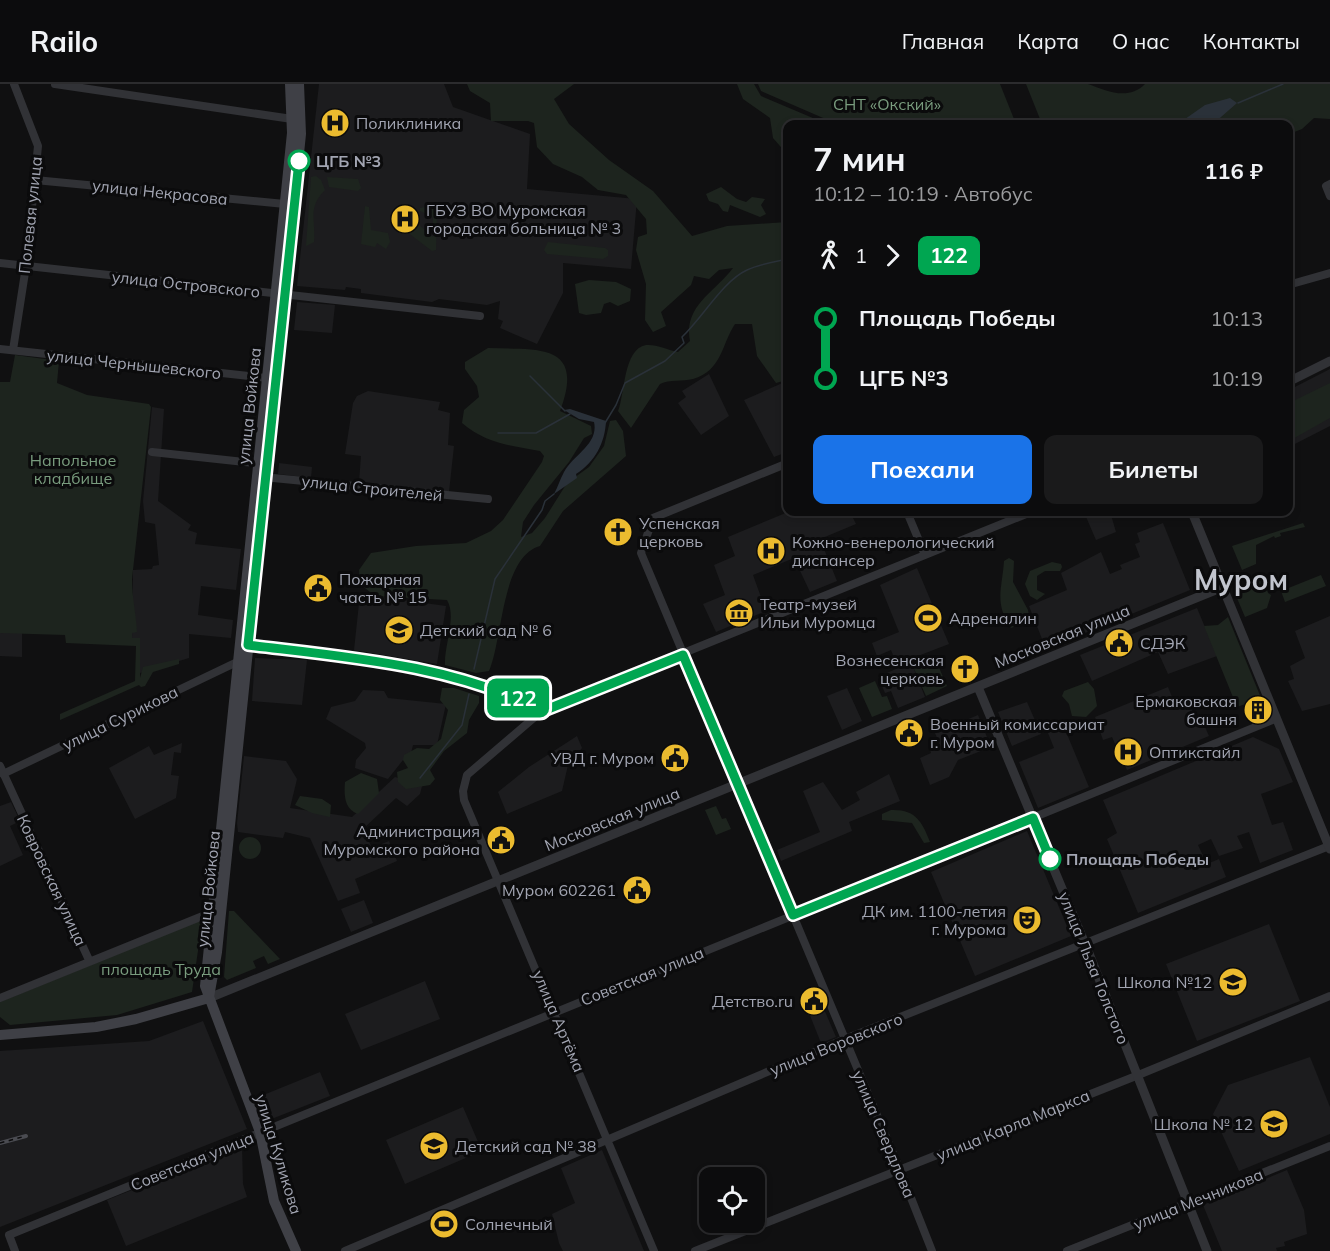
<!DOCTYPE html>
<html lang="ru">
<head>
<meta charset="utf-8">
<style>
	body { margin:0; font-family:Mulish,sans-serif; background:#1a1a1b; color:#f1f3f6; height:100vh; display:flex; flex-direction:column; font-size:22px; white-space:nowrap }
	* { box-sizing:border-box; margin:0 }
	p { font-size:20px; color:#9a9b9d }
	.icon { flex:none; width:33px; height:33px; fill:none; stroke:currentColor; stroke-width:2; stroke-linecap:round; stroke-linejoin:round }
	.map { position:relative; flex:1; overflow:hidden }
	.panel { position:absolute; left:783px; top:36px; width:510px; height:396px; display:flex; flex-direction:column; background:#0c0c0d; border-radius:12px; box-shadow:0 3px 9px #0003,0 0 0 2px #2c2c2e }
	.panel>* { flex:none }
	.badge { padding:0 12px; border-radius:9px; font-size:21px; line-height:39px }
	.buttons { position:absolute; left:699px; top:1083px; display:grid; gap:12px }
	.buttons a { display:grid; place-items:center; width:66px; height:66px; border-radius:12px; background:#0c0c0d; box-shadow:0 3px 9px #0003,0 0 0 2px #2c2c2e; font-size:30px }
	.map>.badge { position:absolute; translate:-50% -50%; box-shadow:0 0 0 3px #fff }
	.legs { display:flex; align-items:center; gap:9px; height:66px; padding:0 30px; font-size:20px }
	.legs p { margin-inline-start:auto }
	.overview { display:flex; align-items:center; justify-content:space-between; height:102px; padding:0 30px }
	h1 { font-size:33px; font-weight:700; line-height:45px }
	.button { display:flex; gap:12px; margin-top:auto; padding:12px 30px }
	.button a { flex:1; height:69px; border-radius:12px; background:#1a73e8; color:#fff; font-size:24px; font-weight:700; line-height:69px; text-align:center }
	.button a+a { background:#1a1a1b; color:#f1f3f6 }
	ul { padding:0 30px; list-style:none }
	li { display:flex; align-items:center; gap:21px; height:60px; font-size:22px }
	li i { display:grid; place-items:center; width:9px; height:100%; margin:0 8px; background:currentColor }
	li i::after { content:''; width:15px; height:15px; margin:-8px; border:4px solid; border-radius:50%; background:#0c0c0d }
	li p { margin-inline-start:auto }
	li:first-child i { background:linear-gradient(#0000 50%,currentColor 0) }
	li:last-child i { background:linear-gradient(currentColor 50%,#0000 0) }
	header { display:flex; align-items:center; gap:36px; box-sizing:border-box; height:84px; padding:0 30px; background:#0c0c0d; border-bottom:2px solid #2c2c2e }
	header strong { font-size:28px }
	nav { display:flex; gap:33px; margin-inline-start:auto; font-size:21px }
	.map>svg:first-child { display:block }
	.built { fill:#1c1c1e }
	.green { fill:#1d241e }
	.water { fill:#2a3139 }
	.lines { fill:none; stroke-linecap:round; stroke-linejoin:round }
	.stream { stroke:#2a3139; stroke-width:1.5 }
	.minor { stroke:#313236; stroke-width:8 }
	.tertiary { stroke:#313236; stroke-width:9 }
	.secondary { stroke:#3f4046; stroke-width:10 }
	.rail-casing { stroke:#4a4b51; stroke-width:4 }
	.rail { stroke:#0b0b0c; stroke-width:1.5; stroke-dasharray:4.5; stroke-linecap:butt }
	.line-1-casing { stroke:#fff; stroke-width:14 }
	.line-1 { stroke:#00a651; stroke-width:9 }
	.stop-1-dot { fill:#fff; stroke:#00a651; stroke-width:3 }
	.labels { text-anchor:middle; dominant-baseline:central; stroke-width:6; stroke-linejoin:round; paint-order:stroke }
	.park-label { font-size:16px; fill:#799c7e; stroke:#0b0b0c }
	.poi-label { font-size:16px; fill:#a2a5b2; stroke:#0b0b0c; text-anchor:start }
	.stop-label { font-size:16px; font-weight:bold; fill:#a2a5b2; stroke:#0b0b0c; text-anchor:start }
	.street-label { font-size:16px; fill:#a2a5b2; stroke:#0b0b0c }
	.town-label { font-size:28px; font-weight:bold; fill:#c2c5ce; stroke:#0b0b0c }
</style>
</head>
<body>
<header>
<strong>Railo</strong>
<nav><a>Главная</a><a>Карта</a><a>О нас</a><a>Контакты</a></nav>
</header>
<div class="map">
<svg width="1330" height="1167" viewBox="0 0 1330 1167">
	<rect width="100%" height="100%" fill="#101011"/>
	<path class="built" d="M319 0H444L453 23 530 50 527 105 637 115 631 185 563 179V209L537 260 500 244 503 237 498 235 500 217 487 221 439 215 432 218 361 209V205L346 203 345 206 297 202Z
		M297 218 335 221 332 249 294 246Z
		M1330 285V342L1289 363V306Z
		M709 290 729 332 701 351 678 319 686 313 682 307Z
		M787 297V368L774 373 744 316Z
		M368 307 440 318 438 326 450 329 448 361 454 362 449 408 359 398 361 372 345 370 353 319 357 312Z
		M152 323 164 325 158 417 191 441 188 446 197 449 195 460 241 465 236 506 201 502 198 531 233 536 231 554 189 550V574L140 589V555L132 554 133 486 152 485 153 482 159 481 155 440 145 438 143 417Z
		M279 379 312 383 311 394 278 390Z
		M788 428H850L856 440 820 455 837 497 810 508 794 474 753 491 766 527 716 548 703 520 725 511 714 481 735 472 728 453Z
		M1084 428H1119L1111 431 1116 448 1096 456Z
		M1163 439 1190 506 1046 565 1029 522 1067 506 1061 489 1101 468 1110 490 1122 485 1120 481 1140 473 1135 460 1140 458 1137 449Z
		M917 484 949 560 910 575 925 613 898 624 891 607 885 609 878 593 898 584 891 566 877 572 872 559 899 548 880 501Z
		M360 510 446 522 437 580 354 566Z
		M1197 524 1217 572 1168 590 1158 568 1092 597 1080 571Z
		M1330 532V620L1302 627 1288 597 1294 595 1290 582 1305 574 1295 547Z
		M0 548H22V573L0 572Z
		M255 574 307 576 302 621 252 617Z
		M1168 603 1176 623 1188 618 1195 633 1201 634 1209 652 1127 686 1112 653 1103 656 1095 633Z
		M847 604 862 637 842 646 827 612Z
		M363 606 384 607 388 614 446 620 437 661H413L409 677 403 676 388 695 355 684 356 676 366 664 365 659 326 635 331 623 355 617Z
		M1027 618 1041 650 1012 662 998 628Z
		M978 631 991 663 958 676 949 693 930 701 920 674 931 669 930 665 940 661 935 649Z
		M1064 643 1089 703 1038 724 1019 678 1054 664 1048 649Z
		M577 652 582 664 568 681 562 707 507 730 498 708 529 683Z
		M1253 653 1279 665 1293 698 1261 710 1272 741 1283 738 1293 766 1260 779 1249 748 1237 752 1243 764 1219 772 1211 755 1198 761 1207 780 1219 775 1226 793 1138 829 1107 755 1117 749 1103 716Z
		M182 659 181 669 174 668 171 691 179 692 176 714 135 735 109 684 149 662 154 671Z
		M244 672 286 677 297 695 290 724 352 733 395 693 422 702 420 710 407 722 396 714 363 745 372 764 389 757 397 777 355 795 360 809 338 817 310 754 285 748 283 754 238 748 237 739Z
		M889 690 900 717 849 738 852 747 781 777 777 766 820 748 803 707 823 698 842 726 860 716 856 708Z
		M11 718 20 737 10 742 23 771 0 782V722Z
		M1027 747 1071 852 975 892 931 788Z
		M364 816 373 839 351 848 341 825Z
		M1269 840 1300 917 1197 957 1166 880Z
		M425 897 440 935 361 966 345 930Z
		M823 923 836 953 821 959 809 929Z
		M203 937 247 1045 0 1143V967L149 957Z
		M1310 973 1330 1023V1050L1239 1087 1213 1030 1228 1001Z
		M320 988 330 1012 274 1034 263 1028 256 1014Z
		M463 1023 482 1067 405 1100 386 1056Z
		M242 1062 243 1100 247 1113 126 1162 107 1116Z
		M602 1066 644 1167H563L559 1159 552 1130 575 1119 561 1084Z
		M1287 1086 1304 1126 1307 1150 1284 1158 1285 1162 1276 1164 1277 1167H1222L1203 1121Z"/>
	<path class="green" d="M467 0H574L554 15 569 40 609 76 653 107 692 152 727 142 787 138V296L776 299 757 272 752 240H735C722 259 722 287 693 295 682 298 670 295 660 300L631 344 618 327C625 311 623 265 646 261 656 260 668 266 678 268L690 257C683 222 715 208 733 184L719 186 709 195 694 192 691 201 661 228 666 242 653 248 645 236 646 200 636 166 638 153 647 150 646 135 626 111 598 106 582 93 553 80 537 63 534 39 528 37H491L490 19 470 7Z
		M737 0H754L761 12 827 40H788L787 70 773 54 770 34 743 15Z
		M758 0H1000L1016 40H837L761 7Z
		M1026 0C1038 0 1080 0 1088 0 1107 7 1128 17 1145 0H1330V35L1314 34 1302 45 1289 50 1288 40H1042Z
		M316 92 321 96 325 106C307 124 316 135 314 158L306 162 311 93Z
		M327 93 358 95 361 104 358 107 329 103Z
		M721 103 737 115 746 118 752 113 765 115 761 121 766 130 760 133 730 121 728 128 723 127 718 120 709 117 706 110Z
		M365 122 369 123 371 146 388 149 390 158 386 165 377 159 375 163 361 160Z
		M430 122 437 124 436 166 432 167 411 151 408 145 418 140 433 153V133L420 127V124Z
		M548 158 605 164 608 166V172L603 175 547 170 544 166Z
		M589 196 616 198 631 205 630 217 618 222 610 218 604 220 601 229 586 231 579 229 575 200Z
		M488 264C537 266 586 258 560 327L591 342 592 350 584 354 569 378 534 421 523 438 521 453 532 449 545 434 567 399 589 383 604 362 610 337 616 336 623 347 626 372 563 427 540 462C501 473 503 555 489 587L476 589 445 581C444 561 457 533 447 516L375 512 360 500 359 486 371 469 416 462 466 459 491 447 503 436 542 378 544 372 540 367C509 361 487 360 462 339L464 326 479 313 477 302 465 285V278Z
		M15 271 59 277 57 299 87 311 149 320 151 323 132 495C132 514 136 529 137 548L132 549V554H140V594L143 583 179 575V580L153 588 145 602 141 603 139 601 60 636V630L135 597 136 562 66 559 65 551 0 549V298H10Z
		M1330 299V334L1289 357V319Z
		M1303 439 1305 443 1280 449 1281 452 1275 454 1274 452 1256 461V480L1242 486 1232 462Z
		M1009 474 1014 477 1013 498 1028 526 1030 537 1011 544C994 518 1002 506 1004 477Z
		M1052 478 1061 480 1062 483 1060 487H1045L1037 492V506L1045 510 1037 516 1030 512 1025 500 1030 487Z
		M1321 491 1326 502 1285 518 1281 507Z
		M1265 495 1268 509 1271 511 1267 524 1245 533 1234 507Z
		M1228 533 1261 614 1237 623 1204 542 1218 541Z
		M934 572 947 602 926 612 911 578Z
		M875 597 882 613 887 612 892 625 872 633 859 604Z
		M1088 598 1094 605 1097 622 1086 633 1072 632 1069 620 1062 612 1064 607Z
		M442 604H454L479 612V619L469 636 467 649 444 667 430 686 435 695 430 701 406 705 398 698 397 688 408 684 403 676 404 671 417 664 429 665 441 655 448 626 440 616Z
		M361 689 377 695 379 709 358 730C344 725 344 711 345 698Z
		M300 712 322 715 331 721 330 733 312 729 295 721Z
		M716 722 722 735 726 734 731 745 716 751 705 726Z
		M891 726C915 725 922 737 930 758L924 759 912 739 882 736V730Z
		M239 764a11 11 0 1 1 22 0a11 11 0 1 1-22 0Z
		M229 827H234L280 875 268 880 264 872 253 877 256 884 227 896 224 893Z
		M199 837 202 839 192 908 117 931 10 941 0 933V918Z"/>
	<path class="water" d="M1230 14 1237 19 1213 40H1178L1205 21Z
		M570 325 606 337C605 359 595 378 576 390L577 394 554 410C558 403 560 395 564 388 573 371 599 360 594 338L579 335 564 326Z"/>
	<g class="lines">
		<path class="stream" d="M1238 19 1283 0
			M530 292 565 327
			M605 339 616 321 625 299 665 277 684 259 682 253C703 233 723 197 747 186 759 180 774 178 788 175
			M498 349H536L570 330
			M474 585 495 495 542 426 545 417 554 410
			M420 694 462 641 469 610"/>
		<path class="minor" d="M55 0 292 35
			M35 96 285 120
			M1330 100 1326 102 1330 112
			M0 179 480 232
			M1288 201 1330 189
			M0 265 267 294
			M13 266 26 182 38 62 14 0
			M152 368 263 380
			M788 379 653 434 641 469 900 1086 932 1167
			M263 393 488 415
			M907 428 925 471
			M246 561C342 571 456 582 543 626
			M0 682 89 876
			M3 690 237 578
			M0 914 215 827
			M15 1167 9 1151 1275 635
			M345 1167 845 955 1329 762
			M654 1167 464 716 463 707 467 691 543 626 1031 428
			M695 1167 1136 992 1330 912
			M1067 1167 1330 1062"/>
		<path class="tertiary" d="M1288 298 1330 277
			M1192 428 1330 765
			M978 603 1088 867 1207 1167
			M209 914 1223 503"/>
		<path class="secondary" d="M290 0 292 49 205 902 260 1048 274 1117 296 1167
			M209 913 217 868 301 50 299 0
			M0 951 96 943 136 935 209 914"/>
		<g class="rail-casing">
			<path id="rail" d="M0 1059 26 1052"/>
		</g>
		<use href="#rail" class="rail"/>
	</g>
	<g class="lines">
		<g class="line-1-casing">
			<path id="line-1" d="M299 77 248 561C347 573 454 581 543 627L683 571 793 831 1033 734 1050 775"/>
		</g>
		<use href="#line-1" class="line-1"/>
	</g>
	<defs>
		<g id="hospital-disc" transform="scale(1.5)"><circle r="9.5" fill="#ebbb2f" stroke="#0b0b0c"/><path d="M-5-5h3v3.5h4V-5h3V5h-3V1.5h-4V5h-3Z" fill="#111"/></g>
		<g id="church-disc" transform="scale(1.5)"><circle r="9.5" fill="#ebbb2f" stroke="#0b0b0c"/><path d="M-1.2-6h2.4v3.5h3.3v2.4h-3.3V6h-2.4V-.1h-3.3v-2.4h3.3Z" fill="#111"/></g>
		<g id="civic-disc" transform="scale(1.5)"><circle r="9.5" fill="#ebbb2f" stroke="#0b0b0c"/><path d="M-.6-6.5H3V-4.5H.6V-3L4-1V1h2V6H-6V1h2V-1L-.6-3ZM-1.2 2.5V6h2.4V2.5Z" fill="#111"/></g>
		<g id="museum-disc" transform="scale(1.5)"><circle r="9.5" fill="#ebbb2f" stroke="#0b0b0c"/><path d="M0-6L6-3V-2H-6V-3ZM-5-1h2V3h-2ZM-1-1h2V3h-2ZM3-1h2V3H3ZM-6 4H6V6H-6Z" fill="#111"/></g>
		<g id="stadium-disc" transform="scale(1.5)"><circle r="9.5" fill="#ebbb2f" stroke="#0b0b0c"/><path d="M0-5a6.5 5 0 1 0 0 10a6.5 5 0 1 0 0-10ZM-3.5-1.8h7v3.6h-7Z" fill="#111"/></g>
		<g id="school-disc" transform="scale(1.5)"><circle r="9.5" fill="#ebbb2f" stroke="#0b0b0c"/><path d="M0-5L7-2L0 1L-7-2ZM-4 1L0 2.5L4 1V4Q0 6-4 4Z" fill="#111"/></g>
		<g id="building-disc" transform="scale(1.5)"><circle r="9.5" fill="#ebbb2f" stroke="#0b0b0c"/><path d="M-4-6H4V6H1V3H-1V6H-4ZM-2.5-4.3h1.7v1.8h-1.7ZM.8-4.3h1.7v1.8H.8ZM-2.5-1h1.7V.8h-1.7ZM.8-1h1.7V.8H.8Z" fill="#111"/></g>
		<g id="theatre-disc" transform="scale(1.5)"><circle r="9.5" fill="#ebbb2f" stroke="#0b0b0c"/><path d="M-5-5.5Q0-4 5-5.5V0Q5 5 0 6Q-5 5-5 0ZM-3.3-2.5H-1v1.5H-3.3ZM1-2.5H3.3v1.5H1ZM-2.8 1Q0 5.5 2.8 1Z" fill="#111"/></g>
	</defs>
	<g fill-rule="evenodd">
		<use href="#hospital-disc" x="335" y="39"/>
		<use href="#hospital-disc" x="405" y="135"/>
		<use href="#church-disc" x="618" y="448"/>
		<use href="#hospital-disc" x="771" y="467"/>
		<use href="#civic-disc" x="318" y="504"/>
		<use href="#museum-disc" x="739" y="529"/>
		<use href="#stadium-disc" x="928" y="534"/>
		<use href="#school-disc" x="399" y="546"/>
		<use href="#civic-disc" x="1119" y="559"/>
		<use href="#church-disc" x="965" y="585"/>
		<use href="#building-disc" x="1258" y="626"/>
		<use href="#civic-disc" x="909" y="649"/>
		<use href="#hospital-disc" x="1128" y="668"/>
		<use href="#civic-disc" x="675" y="674"/>
		<use href="#civic-disc" x="501" y="756"/>
		<use href="#civic-disc" x="637" y="806"/>
		<use href="#theatre-disc" x="1027" y="836"/>
		<use href="#school-disc" x="1233" y="898"/>
		<use href="#civic-disc" x="814" y="917"/>
		<use href="#school-disc" x="1274" y="1040"/>
		<use href="#school-disc" x="434" y="1062"/>
		<use href="#stadium-disc" x="444" y="1140"/>
	</g>
	<g class="stop-1-dot">
		<circle cx="299" cy="77" r="10"/>
		<circle cx="1050" cy="775" r="10"/>
	</g>
	<g class="labels">
		<g class="park-label">
			<text x="887" y="20">СНТ «Окский»</text>
			<text x="73" y="376">Напольное<tspan x="73" dy="18">кладбище</tspan></text>
			<text x="161" y="885">площадь Труда</text>
		</g>
		<g class="poi-label">
			<text x="356" y="39">Поликлиника</text>
			<text x="426" y="126">ГБУЗ ВО Муромская<tspan x="426" dy="18">городская больница № 3</tspan></text>
			<text x="639" y="439">Успенская<tspan x="639" dy="18">церковь</tspan></text>
			<text x="792" y="458">Кожно-венерологический<tspan x="792" dy="18">диспансер</tspan></text>
			<text x="339" y="495">Пожарная<tspan x="339" dy="18">часть № 15</tspan></text>
			<text x="760" y="520">Театр-музей<tspan x="760" dy="18">Ильи Муромца</tspan></text>
			<text x="949" y="534">Адреналин</text>
			<text x="420" y="546">Детский сад № 6</text>
			<text x="1140" y="559">СДЭК</text>
			<text x="944" y="576" text-anchor="end">Вознесенская<tspan x="944" dy="18">церковь</tspan></text>
			<text x="1237" y="617" text-anchor="end">Ермаковская<tspan x="1237" dy="18">башня</tspan></text>
			<text x="930" y="640">Военный комиссариат<tspan x="930" dy="18">г. Муром</tspan></text>
			<text x="1149" y="668">Оптикстайл</text>
			<text x="654" y="674" text-anchor="end">УВД г. Муром</text>
			<text x="480" y="747" text-anchor="end">Администрация<tspan x="480" dy="18">Муромского района</tspan></text>
			<text x="616" y="806" text-anchor="end">Муром 602261</text>
			<text x="1006" y="827" text-anchor="end">ДК им. 1100-летия<tspan x="1006" dy="18">г. Мурома</tspan></text>
			<text x="1212" y="898" text-anchor="end">Школа №12</text>
			<text x="793" y="917" text-anchor="end">Детство.ru</text>
			<text x="1253" y="1040" text-anchor="end">Школа № 12</text>
			<text x="455" y="1062">Детский сад № 38</text>
			<text x="465" y="1140">Солнечный</text>
		</g>
		<g class="stop-label">
			<text x="316" y="77">ЦГБ №3</text>
			<text x="1066" y="775">Площадь Победы</text>
		</g>
		<g class="street-label">
			<text transform="translate(160 108) rotate(6)">улица Некрасова</text>
			<text transform="translate(30 131) rotate(-84)">Полевая улица</text>
			<text transform="translate(186 200) rotate(6)">улица Островского</text>
			<text transform="translate(134 280) rotate(6)">улица Чернышевского</text>
			<text transform="translate(249 322) rotate(-84)">улица Войкова</text>
			<text transform="translate(372 404) rotate(6)">улица Строителей</text>
			<text transform="translate(1062 552) rotate(-22)">Московская улица</text>
			<text transform="translate(120 634) rotate(-26)">улица Сурикова</text>
			<text transform="translate(612 735) rotate(-22)">Московская улица</text>
			<text transform="translate(52 796) rotate(65)">Ковровская улица</text>
			<text transform="translate(208 805) rotate(-84)">улица Войкова</text>
			<text transform="translate(1094 884) rotate(68)">улица Льва Толстого</text>
			<text transform="translate(642 892) rotate(-22)">Советская улица</text>
			<text transform="translate(559 937) rotate(67)">улица Артёма</text>
			<text transform="translate(836 960) rotate(-22)">улица Воровского</text>
			<text transform="translate(1013 1041) rotate(-22)">улица Карла Маркса</text>
			<text transform="translate(884 1050) rotate(67)">улица Свердлова</text>
			<text transform="translate(279 1070) rotate(73)">улица Куликова</text>
			<text transform="translate(192 1077) rotate(-22)">Советская улица</text>
			<text transform="translate(1198 1115) rotate(-22)">улица Мечникова</text>
		</g>
		<g class="town-label">
			<text x="1241" y="495">Муром</text>
		</g>
	</g>
</svg>
<div class="buttons">
<a><svg class="icon" aria-label="locate" viewBox="0 0 24 24"><circle cx="12" cy="12" r="6"/><path d="M12 2v4M12 18v4M2 12h4M18 12h4"/></svg></a>
</div>
<b class="badge" style="left:518px;top:614px;background:#00a651;color:#fff">122</b>
<section class="panel">
<div class="overview"><div><h1>7 мин</h1><p>10:12 – 10:19 · Автобус</p></div><b>116 ₽</b></div>
<div class="legs"><svg class="icon" aria-label="walk" viewBox="0 0 24 24"><circle cx="13" cy="4" r="2"/><path d="M13 8l-2 6 4 7M11 14l-3 7M7 12l3-4h3l4 4"/></svg>1<svg class="icon" aria-label="forward" viewBox="0 0 24 24"><path d="M9 5l7 7-7 7"/></svg><b class="badge" style="background:#00a651;color:#fff">122</b></div>
<ul>
<li><i style="color:#00a651"></i><b>Площадь Победы</b><p>10:13</p></li>
<li><i style="color:#00a651"></i><b>ЦГБ №3</b><p>10:19</p></li>
</ul>
<div class="button"><a>Поехали</a><a>Билеты</a></div>
</section>
</div>
</body>
</html>
